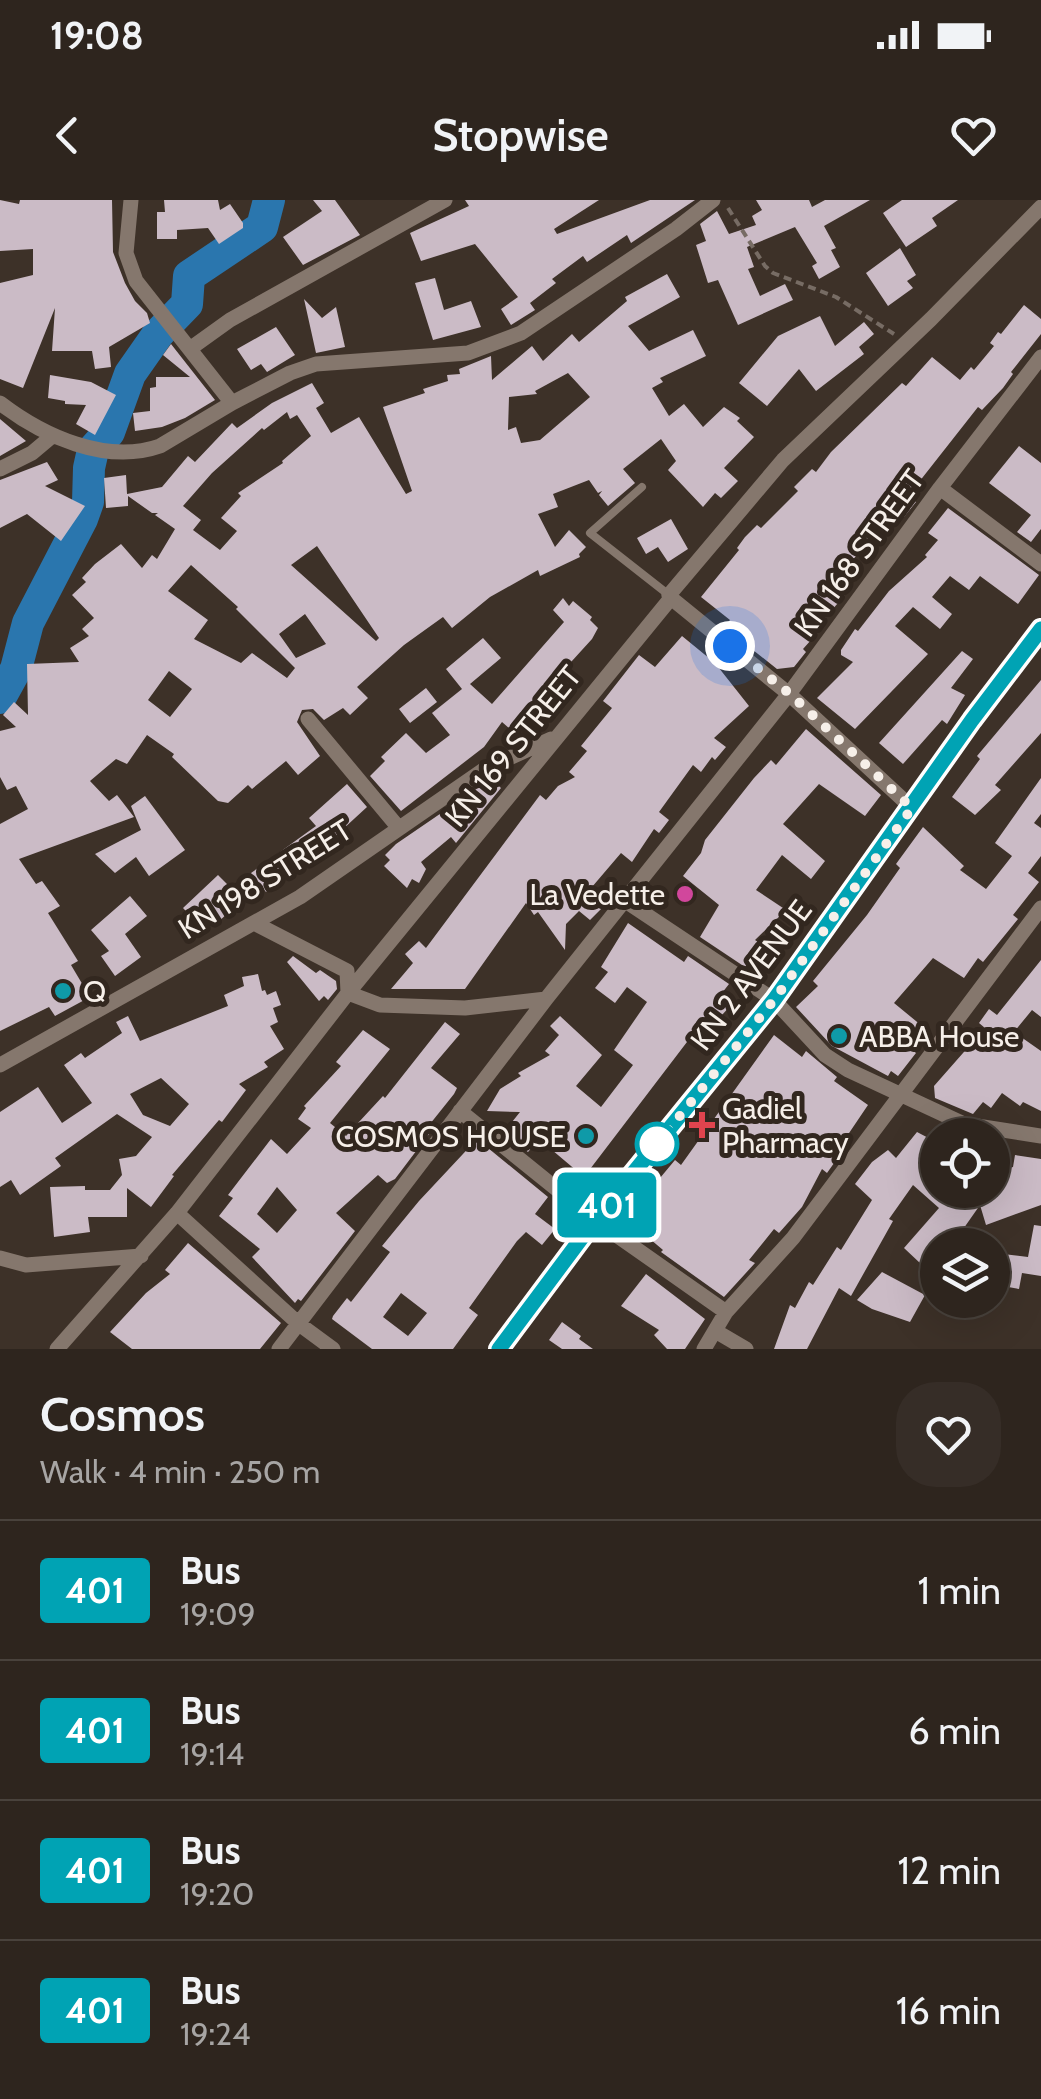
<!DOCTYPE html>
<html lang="en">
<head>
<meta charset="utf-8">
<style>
	body { margin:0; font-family:Cabin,sans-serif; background:#362d27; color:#f1f3f6; height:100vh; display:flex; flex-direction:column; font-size:38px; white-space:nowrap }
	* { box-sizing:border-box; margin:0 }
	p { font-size:32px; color:#a7a5a4 }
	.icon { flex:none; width:55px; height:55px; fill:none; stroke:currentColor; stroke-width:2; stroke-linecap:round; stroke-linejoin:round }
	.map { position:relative; height:1149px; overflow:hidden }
	.panel { display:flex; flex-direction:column; background:#2e251e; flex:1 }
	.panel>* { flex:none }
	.badge { padding:0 20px; border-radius:8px; font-size:35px; line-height:65px }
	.fabs { position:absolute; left:920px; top:918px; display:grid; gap:20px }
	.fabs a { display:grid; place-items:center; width:90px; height:90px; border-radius:50%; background:#2e251e; box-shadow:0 10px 40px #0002,0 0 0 2px #49423c; font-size:50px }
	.you { position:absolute; width:50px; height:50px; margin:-25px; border:8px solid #fff; border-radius:50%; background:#1a73e8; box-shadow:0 0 0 15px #1a73e833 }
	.map>.badge { position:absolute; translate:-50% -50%; box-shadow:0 0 0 5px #fff }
	.round { display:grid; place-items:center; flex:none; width:105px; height:105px; border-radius:40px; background:#362d27 }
	.overview { display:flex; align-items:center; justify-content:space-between; height:170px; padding:0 40px }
	h1 { font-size:48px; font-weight:600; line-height:75px }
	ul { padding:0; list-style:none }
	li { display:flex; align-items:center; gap:30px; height:140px; padding:0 40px; border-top:2px solid #49423c }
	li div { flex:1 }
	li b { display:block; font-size:38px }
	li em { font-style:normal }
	li .badge { min-width:110px; font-weight:700; text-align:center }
	.status { display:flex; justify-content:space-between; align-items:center; height:70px; padding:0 50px; background:#2e251e; direction:ltr }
	.status svg { height:28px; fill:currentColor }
	header { display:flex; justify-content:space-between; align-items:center; height:130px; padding:0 40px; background:#2e251e; font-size:45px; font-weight:600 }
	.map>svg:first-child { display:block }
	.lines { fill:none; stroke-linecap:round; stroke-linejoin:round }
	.stream { stroke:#2a76ae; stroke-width:5 }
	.river { stroke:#2a76ae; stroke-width:32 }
	.building { fill:#cbbbc6; fill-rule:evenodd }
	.path { stroke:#776c64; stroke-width:4; stroke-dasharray:8 5; stroke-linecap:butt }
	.service { stroke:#85776d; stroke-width:8 }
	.minor { stroke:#85776d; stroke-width:15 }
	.secondary { stroke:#85776d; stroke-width:20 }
	.line-casing { stroke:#fff; stroke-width:22 }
	.line { stroke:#00a3b4; stroke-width:15 }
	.walk { stroke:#f6efe9; stroke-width:10; stroke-dasharray:0 18 }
	.hotel-dot { fill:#d1479c; stroke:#32271f; stroke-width:4 }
	.culture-dot { fill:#0f9aa8; stroke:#32271f; stroke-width:4 }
	.health-dot { fill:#e0444e; stroke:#32271f; stroke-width:4 }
	.stop-dot { fill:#fff; stroke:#00a3b4; stroke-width:5 }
	.labels { text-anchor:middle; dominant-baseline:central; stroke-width:10; stroke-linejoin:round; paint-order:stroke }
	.street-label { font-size:30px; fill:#f6efe9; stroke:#32271f }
	.poi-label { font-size:30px; fill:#f6efe9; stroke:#32271f; text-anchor:start }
</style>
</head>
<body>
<div class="status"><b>19:08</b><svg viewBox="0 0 49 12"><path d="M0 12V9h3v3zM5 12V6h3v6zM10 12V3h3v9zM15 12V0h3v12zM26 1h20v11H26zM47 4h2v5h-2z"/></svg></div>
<header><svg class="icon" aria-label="back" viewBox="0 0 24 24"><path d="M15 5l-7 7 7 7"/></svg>Stopwise<svg class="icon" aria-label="heart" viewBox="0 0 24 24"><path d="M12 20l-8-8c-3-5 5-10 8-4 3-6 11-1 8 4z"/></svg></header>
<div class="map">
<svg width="1041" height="1149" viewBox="0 0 1041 1149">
	<rect width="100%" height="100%" fill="#3d3128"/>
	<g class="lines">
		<path class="stream" d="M11 479 15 492"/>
		<path class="river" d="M0 498 16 469 28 423 82 319 88 302 89 268 93 250 109 232 130 174 158 134 187 104 189 76 262 27 269 0"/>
	</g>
	<path class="building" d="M0 0 19 4 20 0H112L113 52 125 83 135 101 147 113 150 123 109 147 111 167 95 169 92 151H52L55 108 23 188 0 179V83L33 75V49L0 51Z
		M164 0H218L220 10 230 4 243 23V28L219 44 208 28 177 30V39H157V12H165Z
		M313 0H335L360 35 303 65 283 37 322 11Z
		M465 0H599L554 29 557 34 650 0H695L631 43 627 35 587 62 583 56 552 79 556 83 530 103 535 110 511 125 501 109 518 97 475 44 421 61 410 33 469 6Z
		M756 0H809L812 7 825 0H870L824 26 836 48 831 50 840 67 819 79 812 66 817 63 795 27 747 47 754 67 748 69 760 96 785 84 793 100 738 125 718 80 708 83 696 45 706 41 700 24 717 11 729 34 756 25 752 16 762 10Z
		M902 0H958L932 18 937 26 906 47 883 13Z
		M900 48 916 75 907 81 913 88 888 106 866 73Z
		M667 74 680 97 628 126 649 151 693 130 706 156 660 178 663 182 652 188 669 216 684 204 703 227 724 207 740 218 737 221 754 237 724 268 738 281 721 298 715 293 703 307 668 270 676 261 661 239 623 269 635 283 608 306 599 295 602 291 598 293 589 280 553 294 558 307 538 314 555 347 569 330 586 347 579 354 580 357 540 376 538 370 490 397 452 428 443 417 404 445 357 487 368 498 350 515 343 508 324 520 313 509 302 510 297 522 320 556 298 575 286 561 252 589 248 585 228 603 218 601 172 557 174 554 147 535 127 564 116 559 90 581 109 601 117 595 134 617 19 659 36 684 42 681 60 706 48 713 78 761 71 765 90 797 55 816 49 807 0 831V624L28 609 16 586 7 590 0 577V531L16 527 3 515 14 502 28 515 27 464 79 462 70 448 89 436 82 429 94 418 72 395 86 382 82 378 95 364 121 344 142 368 152 355 157 359 175 329 155 315 158 313H152L128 296V306L106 308 104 278 126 275 127 294 162 287 188 256 195 262 232 223 237 228 272 203 312 183 324 203 316 208 331 233 359 217 406 294 412 291 383 207 425 193 423 189 448 181 447 175 460 174 459 169 491 156 492 180 532 146 543 161 572 134 579 142 627 101 625 97ZM568 173 590 197 540 240 521 243 516 227 508 230 509 197 537 194 535 191ZM287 212 290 219 297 215 311 236 282 261 283 263 238 293 241 296 221 318 237 331 220 350 193 330 201 320 183 306 212 273 262 228 264 230ZM317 346 379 438 376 441 291 365ZM191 365 238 407 236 409 295 468 287 478 252 453 241 463 194 439 208 420 168 391ZM305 414 326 444 296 458 279 434ZM169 471 192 489 170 517 148 500Z
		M435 78 444 110 471 101 481 127 433 140 415 83Z
		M304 99 322 118 336 107 345 147 316 153Z
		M1024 105 1041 119V134L1011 172 1013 174 1003 188 982 210 978 207 908 296 916 302 904 317 891 308 850 364 847 361 830 382 845 395 817 427 820 430 803 449 806 452 794 467 777 469 724 427 730 420 701 397 739 350 737 348 745 337 757 325 761 328 798 291 794 287 812 269 816 272 831 252 902 183 906 186 932 157 960 180 971 167 974 170 994 146 990 143 998 132 1001 134Z
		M820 116 835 146 864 122 874 134 859 147 864 154 816 191 799 169 767 206 739 183 778 136Z
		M276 127 295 155 267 172 261 164 251 170 237 149Z
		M171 144 215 200 185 218 162 227 135 231 133 213 150 211V188L156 187V177H190L163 155Z
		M50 175 91 182 116 195 95 235 76 224 86 205 65 204V201L48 198Z
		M0 219 26 241 0 256Z
		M1019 246 1041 263V329L1031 342 1017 332 1031 315 989 283Z
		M47 262 58 280 45 286 85 306 61 341 27 314 0 328V280Z
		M948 308 1039 375 1018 404 980 376 969 390 950 376 932 397 952 414 940 429 913 407 895 426 928 454 855 529 817 498 853 462 841 455V450L855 429 858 431 889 391 927 357 925 355 938 340 928 333Z
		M671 319 688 349 668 362 658 347 646 354 637 338Z
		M563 398 569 406 573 401 592 417 590 420 598 428 592 439 510 529 502 522 484 547 401 611 370 576 385 561 381 557 406 533 426 553 450 535 432 513 462 489 446 469 483 438 501 458 470 484 492 504 564 422 553 410Z
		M682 436 715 463 749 506 714 538 726 547 715 560 712 557 701 572 693 565 659 612 669 620 659 633 654 629 632 662 621 653 586 694 602 708 590 720 579 711 566 724 565 750 538 712 534 715 526 703 465 789H391L413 763 405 754 419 741 426 748 540 595 546 600 558 586 575 577 569 572 587 551 581 546 612 508 603 501 639 455 655 467Z
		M962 451 973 459 951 488 965 495 947 524 942 520 903 564 879 543Z
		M1041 480V533L995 585 1001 590 975 615 952 597 980 559 977 556Z
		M426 488 437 502 410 523 399 509Z
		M806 529 881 595 865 616 819 584 783 624 825 661 811 679 782 655 756 690 786 710 755 740 762 745 745 767 700 737 719 705 683 676 701 653 705 640 754 578 771 560 776 565Z
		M1041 578V614L1034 623 1041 628V656L1028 673 1039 682 1013 715 1018 719 983 762 978 758 964 778 933 758 894 803 922 826 906 845 916 853 898 876 891 871 888 876 832 846 796 807 818 786 813 781 867 715 900 668 896 664 923 627 964 666 960 670 986 689 1012 656 995 643Z
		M491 579 501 588 456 643 451 637 421 662 426 669 419 683 412 679 407 688 384 666 390 660 385 655 396 644Z
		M347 584 367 607 330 641 326 637 288 664 293 670 266 692 251 673 316 626 309 618Z
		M145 596 185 650 149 676 136 657 115 673 95 654 141 630 131 606Z
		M218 675 233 690 229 694 238 704 218 722 213 717 202 728 183 708Z
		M130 696 147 716 125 734 141 757 115 776 101 756 109 751 91 730Z
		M628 723 684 762 688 756 729 784 722 793 733 803 710 828 703 821 584 977 539 939 528 952 504 932 520 912 487 911 500 889 521 876 518 873 550 855 545 851 559 835 550 826 560 816 602 855 576 886 601 907 633 865 614 850 647 802 627 787 615 803 595 788 608 772 601 767Z
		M293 756 316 773 320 770 336 781 337 789 328 800 324 796 319 801 287 762Z
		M1041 760V817L1032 810 1014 832 1041 851V911L1023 902 1020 906 1002 893 991 908 983 902 973 914 935 898 934 886 985 828 979 823 989 809 997 815Z
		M258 774 262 791 265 790 267 795 276 791 281 805 273 808 278 822 270 826 284 849 264 862 268 867 239 884 246 890 222 922 219 920 172 975 174 976 151 1007 127 988V1017H88L90 1032 54 1037 50 987 85 986V990H110L122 975 119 959 136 956 152 937 117 914 55 958 61 966 20 995 11 980 0 987V912L38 887 62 923 92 903 64 865 81 853 85 858 122 833 116 822 128 816 140 841 228 806 224 795 244 786 242 777ZM161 878 189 904 170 926 143 915 130 894Z
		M445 822 460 834 431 868 457 888 454 894 426 929 429 934 395 979 387 983 378 975 336 1013 355 1031 301 1101 298 1099 295 1103 252 1057 260 1049 219 1016 233 998 228 995 271 939 287 954 311 928 298 919 306 908 304 906 341 866 336 862 363 830 390 849 330 923 346 936 383 896 385 898ZM277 987 297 1010 277 1033 257 1014Z
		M774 835 802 857 806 851 837 877 834 881 868 905 845 939 849 942 827 973 822 969 802 1007 779 1033 774 1029 749 1060 755 1063 724 1097 661 1052 663 1050 637 1028 633 1032 620 1023 647 988 650 990 675 960 681 965Z
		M917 932 938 943V990H1001L994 972 1013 967 1015 955 1041 959V1005L986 1025 980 1005 952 1045H938V1080L904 1048 939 1008 913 985 889 1019 893 1021 851 1096 839 1088 807 1149H774L790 1105 795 1108 809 1082 813 1085 837 1047 841 1050 872 1000 855 984 872 962 888 950 896 958Z
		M477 939 548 997 535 1014 555 1029 542 1045 526 1032 517 1041 469 1108 478 1115 453 1149H372L332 1119 333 1116 347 1098 351 1102 390 1052 382 1046 419 1001ZM401 1093 427 1113 408 1136 383 1117Z
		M1034 1025 1041 1026V1076L1022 1073 1019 1089 997 1085 1003 1054 1028 1057Z
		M188 1043 281 1123 260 1149H132L110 1132 146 1093 170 1074 165 1070Z
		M882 1072 925 1095 910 1122 872 1109 857 1100Z
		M646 1074 705 1119 685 1149H667L654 1135 659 1130 621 1106Z
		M562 1122 581 1136 579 1139 593 1149H562L549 1140Z"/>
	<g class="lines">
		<path class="path" d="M728 8 765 66 773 73 836 97 894 134"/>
		<path class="service" d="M642 287 590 333 669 395"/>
		<path class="minor" d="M131 0 126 53 136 81 232 203
			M191 148 230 120 445 0
			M0 203C43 236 106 265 160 246L232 203 290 173 316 164 468 153 521 133 676 29 713 0
			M0 269 32 253 51 237
			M940 288 1041 364
			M671 398 789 494 912 608
			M308 519 398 627
			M624 700 774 800 825 855 848 870 964 924 1041 936
			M254 723 347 771 348 793 380 805 465 808 546 799
			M0 865 300 697 485 569 551 539
			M460 911 595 1020 726 1112
			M177 1013 299 1124 333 1149
			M0 1058 26 1065 141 1056
			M717 1132 746 1149
			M57 1149 177 1013 348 793 671 398 669 395 783 260 931 119 1041 7
			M279 1149 546 799 789 494 940 288 1041 157
			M704 1149 726 1112 793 1038 1041 708"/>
		<path class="secondary" d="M499 1149 595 1020 774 800 972 520 1041 429"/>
	</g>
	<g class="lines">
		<g class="line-casing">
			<path id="line" d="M499 1149 595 1020 774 800 972 520 1041 429"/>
		</g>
		<use href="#line" class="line"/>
		<path class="walk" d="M657 944 774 800 912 608 790 494 730 446"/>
	</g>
	<circle class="hotel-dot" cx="685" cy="694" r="10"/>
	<g class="culture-dot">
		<circle cx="63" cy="791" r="10"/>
		<circle cx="839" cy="836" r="10"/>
		<circle cx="586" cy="936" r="10"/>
	</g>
	<path class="health-dot" d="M697 910h10v10h10v10h-10v10h-10v-10h-10v-10h10z"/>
	<circle class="stop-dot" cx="657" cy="944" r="20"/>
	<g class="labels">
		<g class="street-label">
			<text transform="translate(859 353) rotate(-54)">KN 168 STREET</text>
			<text transform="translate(513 546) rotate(-51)">KN 169 STREET</text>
			<text transform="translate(265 679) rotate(-32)">KN 198 STREET</text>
			<text transform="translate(751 775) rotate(-53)">KN 2 AVENUE</text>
		</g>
		<g class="poi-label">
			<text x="665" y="694" text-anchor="end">La Vedette</text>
			<text x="83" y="791">Q</text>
			<text x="859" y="836">ABBA House</text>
			<text x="722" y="908">Gadiel<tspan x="722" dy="34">Pharmacy</tspan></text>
			<text x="566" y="936" text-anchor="end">COSMOS HOUSE</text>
		</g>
	</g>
</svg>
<div class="fabs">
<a><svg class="icon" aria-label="locate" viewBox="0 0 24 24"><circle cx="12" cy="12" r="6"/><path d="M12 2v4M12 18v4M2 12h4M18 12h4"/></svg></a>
<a><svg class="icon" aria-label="layers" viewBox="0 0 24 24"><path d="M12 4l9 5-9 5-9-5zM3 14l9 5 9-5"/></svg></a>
</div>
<div class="you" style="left:730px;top:446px"></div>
<b class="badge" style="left:607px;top:1005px;background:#00a3b4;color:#fff">401</b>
</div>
<section class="panel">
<div class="overview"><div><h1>Cosmos</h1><p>Walk · 4 min · 250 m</p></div><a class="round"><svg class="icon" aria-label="heart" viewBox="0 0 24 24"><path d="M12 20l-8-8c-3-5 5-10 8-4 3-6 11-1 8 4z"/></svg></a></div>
<ul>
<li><span class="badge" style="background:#00a3b4;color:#fff">401</span><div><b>Bus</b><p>19:09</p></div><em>1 min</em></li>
<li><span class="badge" style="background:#00a3b4;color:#fff">401</span><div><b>Bus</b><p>19:14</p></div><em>6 min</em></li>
<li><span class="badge" style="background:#00a3b4;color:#fff">401</span><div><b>Bus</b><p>19:20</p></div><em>12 min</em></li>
<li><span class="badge" style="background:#00a3b4;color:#fff">401</span><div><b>Bus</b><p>19:24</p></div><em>16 min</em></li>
</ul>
</section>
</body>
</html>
